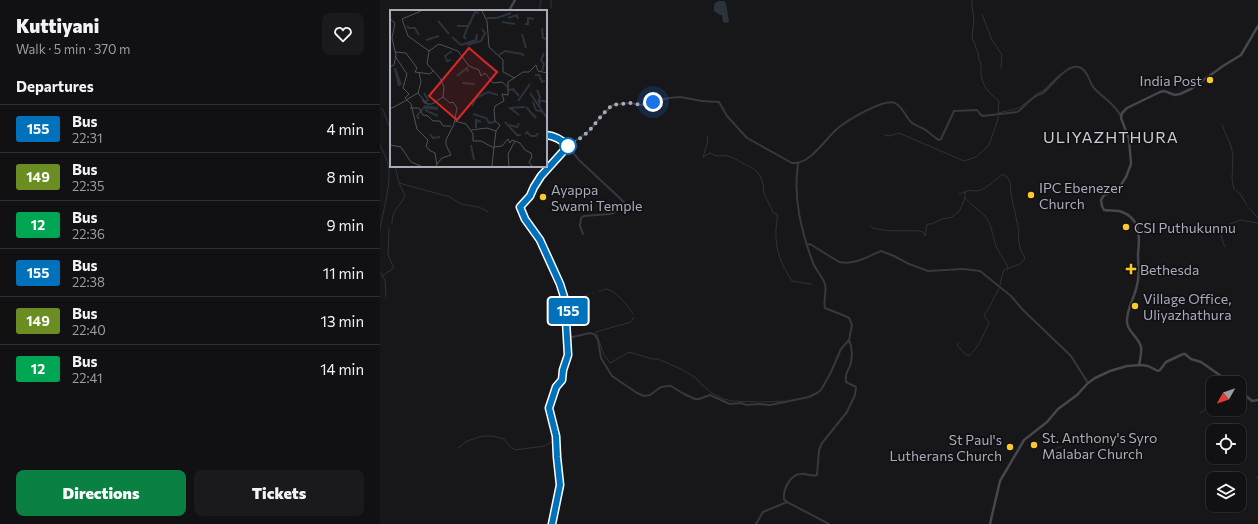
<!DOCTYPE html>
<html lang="en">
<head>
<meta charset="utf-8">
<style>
	body { margin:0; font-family:Commissioner,sans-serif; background:#1a191c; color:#f1f3f6; height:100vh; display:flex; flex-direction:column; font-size:15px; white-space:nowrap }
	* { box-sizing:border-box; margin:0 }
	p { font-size:13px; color:#9c9da0 }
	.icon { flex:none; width:22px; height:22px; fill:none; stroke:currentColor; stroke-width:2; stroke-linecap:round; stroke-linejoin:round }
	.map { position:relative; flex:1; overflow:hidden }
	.side { display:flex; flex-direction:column; background:#111013; width:380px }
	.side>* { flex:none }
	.badge { padding:0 8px; border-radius:3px; font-size:14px; line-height:26px }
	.needle { width:26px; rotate:230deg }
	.fabs { position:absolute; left:826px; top:376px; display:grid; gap:8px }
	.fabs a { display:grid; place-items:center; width:40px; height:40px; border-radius:8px; background:#111013; box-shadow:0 1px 3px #0004,0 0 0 1px #303033; font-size:20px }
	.you { position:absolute; width:20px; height:20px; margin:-10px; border:3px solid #fff; border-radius:50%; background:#1a73e8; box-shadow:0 0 0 6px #1a73e833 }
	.map>.badge { position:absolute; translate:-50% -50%; box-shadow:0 0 0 2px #fff }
	h2 { padding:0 16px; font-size:15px; line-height:36px }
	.round { display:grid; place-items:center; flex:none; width:42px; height:42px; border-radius:8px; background:#1a191c }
	.head { display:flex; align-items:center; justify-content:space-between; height:68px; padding:0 16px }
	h1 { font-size:19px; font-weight:800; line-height:30px }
	.action { display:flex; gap:8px; margin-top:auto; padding:8px 16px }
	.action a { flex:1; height:46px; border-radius:8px; background:#0b8043; color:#fff; font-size:16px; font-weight:800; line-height:46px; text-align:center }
	.action a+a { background:#1a191c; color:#f1f3f6 }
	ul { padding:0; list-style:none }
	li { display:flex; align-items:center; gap:12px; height:48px; padding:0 16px; border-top:1px solid #303033 }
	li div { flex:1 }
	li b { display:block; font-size:15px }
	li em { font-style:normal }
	li .badge { min-width:44px; font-weight:700; text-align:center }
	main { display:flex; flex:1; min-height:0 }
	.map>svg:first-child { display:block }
	.water { fill:#2b343d }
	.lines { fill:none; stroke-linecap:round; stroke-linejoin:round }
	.stream { stroke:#2b343d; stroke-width:1 }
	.tertiary { stroke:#37383e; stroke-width:2 }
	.secondary { stroke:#45464e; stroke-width:2.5 }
	.line-casing { stroke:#fff; stroke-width:9 }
	.line { stroke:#0072bc; stroke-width:6 }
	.walk { stroke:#a8abb9; stroke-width:4; stroke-dasharray:0 7.2 }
	.poi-dot { fill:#fdc82a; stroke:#111114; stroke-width:1.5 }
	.stop-dot { fill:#fff; stroke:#0072bc; stroke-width:2 }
	.labels { text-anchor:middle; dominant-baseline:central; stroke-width:3.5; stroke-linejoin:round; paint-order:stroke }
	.poi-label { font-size:14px; fill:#a8abb9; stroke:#111114; text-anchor:start }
	.quarter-label { font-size:16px; letter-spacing:1px; fill:#c9cbd5; stroke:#111114 }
	.inset-river { fill:none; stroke:#2b343d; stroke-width:2 }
	.inset-road { fill:none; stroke:#515259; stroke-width:1 }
	.view { fill:#d62828; fill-opacity:0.15; stroke:#d62828; stroke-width:2 }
	.inset-edge { fill:none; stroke:#a8abb9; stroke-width:2 }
</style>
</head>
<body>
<main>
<section class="side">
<div class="head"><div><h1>Kuttiyani</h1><p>Walk · 5 min · 370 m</p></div><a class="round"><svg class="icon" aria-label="heart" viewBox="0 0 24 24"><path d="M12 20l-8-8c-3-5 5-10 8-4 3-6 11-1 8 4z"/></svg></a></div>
<h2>Departures</h2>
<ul>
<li><span class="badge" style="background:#0072bc;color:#fff">155</span><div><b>Bus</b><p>22:31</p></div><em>4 min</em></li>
<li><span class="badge" style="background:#6b8e23;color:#fff">149</span><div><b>Bus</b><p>22:35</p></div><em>8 min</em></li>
<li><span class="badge" style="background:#00a651;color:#fff">12</span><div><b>Bus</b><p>22:36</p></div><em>9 min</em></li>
<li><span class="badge" style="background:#0072bc;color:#fff">155</span><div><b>Bus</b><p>22:38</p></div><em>11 min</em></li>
<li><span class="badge" style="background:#6b8e23;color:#fff">149</span><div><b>Bus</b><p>22:40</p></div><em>13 min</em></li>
<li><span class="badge" style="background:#00a651;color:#fff">12</span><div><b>Bus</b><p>22:41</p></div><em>14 min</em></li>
</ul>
<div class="action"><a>Directions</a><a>Tickets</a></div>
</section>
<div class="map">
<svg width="878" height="524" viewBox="0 0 878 524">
	<rect width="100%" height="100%" fill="#171619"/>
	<path class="water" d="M339 1H344L346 3 349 22 346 23 343 22 342 15H340L334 11V6L335 3Z"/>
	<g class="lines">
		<path class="stream" d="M592 0V6L594 20 592 37 598 53 599 60 601 64C600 82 605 90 619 101L618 113 639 108 647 102
			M171 8V0
			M159 11 161 0
			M602 14 612 40 622 55 621 68
			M655 95 664 90 680 74
			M0 108 3 110 11 131
			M842 125 851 146 853 155 852 180 854 189 860 194 867 205
			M505 135 509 136 519 133 584 161 596 157 609 145 618 119V116
			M327 136 328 141 323 157 330 153C341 159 339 154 348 156 353 158 358 160 362 163 371 167 379 170 382 181 384 185 383 189 384 193 387 201 391 205 393 213L397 214C398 219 396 224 396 230 395 250 401 264 412 281L431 284
			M0 145C4 153 9 163 9 172 10 189 3 211 0 229
			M15 166 19 183 70 197 81 204 99 207 108 212
			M585 192V198C591 205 598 209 604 215 612 223 612 235 616 246 619 254 626 260 628 268
			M579 194 591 190C602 195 614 180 623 174L627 177 630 182 631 194 639 231 638 238 641 251 645 258 640 264 624 270 622 276 620 285
			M869 208 878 218
			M12 224C11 209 21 207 25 195L19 183
			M490 226C498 233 527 230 539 231L543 232 545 236 547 224H552L562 219 572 217 580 210 585 198
			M845 247 841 237 842 232 848 225 860 220 878 223
			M0 272 5 280 6 297
			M2 276 14 268 8 255 9 228
			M219 291C221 291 223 290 225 289 235 289 248 306 253 314
			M213 293 214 292
			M189 304 209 294
			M254 317 251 322 216 332 224 355 230 363 249 352 272 359H278L301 369 316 378 321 384 332 393 344 399 352 401 382 402 404 401
			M579 342 577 345 584 353 589 356C599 347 603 335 609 323L604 315C611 307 613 297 619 289
			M820 413 829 406H833
			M78 448 87 441 103 436H113L124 439 130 447 135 450 164 446 174 441
			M671 456C672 451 676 447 681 447
			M876 477 878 478"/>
		<path class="tertiary" d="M203 234 200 226 201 218 204 216 230 214 238 211 244 202 199 160 188 146 209 131 223 114 233 105 250 103 261 105 289 98 300 97 322 101 339 102 347 116 367 138 412 163C430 165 445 139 457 129 466 121 504 98 515 103 524 108 526 118 531 122 535 126 542 127 547 131 551 134 555 138 559 140L561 139 574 111 597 110 601 115 603 116 637 112 640 110C645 106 650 99 656 96 659 94 662 94 664 92 672 86 688 61 701 68 709 72 708 81 714 88 724 99 733 102 741 116
			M427 245 430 244 459 262C475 265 487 257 501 251L514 256 529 264 548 271 583 269 600 271 631 296 642 309 691 356 708 383
			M188 338 210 333 214 334 218 340 221 358 232 376 257 393 264 396 270 395 281 387 288 386H291L304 394 315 399H319L330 395 350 404 361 403 367 405 378 404 390 405 429 397 437 393 441 390 451 372 461 349 469 340 472 325 469 318 465 316 445 308C443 300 447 292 445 284 442 276 436 270 433 263 421 230 413 198 418 164
			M376 524 383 512 407 502
			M449 524 407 502 404 499C403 490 410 474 421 474 427 473 430 477 437 475L439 450 442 443 467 412 475 395 476 387 466 382C465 375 467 372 470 366 473 356 473 349 469 340"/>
		<path class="secondary" d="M129 11 135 0
			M166 135C176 136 182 140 188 146L161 176 154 187 150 196 140 207 145 219 160 240 180 284 186 303 188 312 186 321 188 355 183 370 182 380 176 387 169 408 176 436 177 457 180 485 172 524
			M759 365C760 359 762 352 761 347 759 337 746 331 747 320 747 308 755 297 757 285 760 275 758 265 758 254 760 237 761 217 739 211 734 210 729 211 724 210L722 206 721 200 724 195 734 191 741 185 746 177 751 164 749 139 741 118 742 113 747 108 780 92 784 91 795 95 800 94 811 89 843 66 861 55 878 26
			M859 390 872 401 878 400
			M610 524 620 481 644 440 667 422 678 409 697 395 708 383 715 378 730 371 747 366 761 365 768 366 778 371 780 370 786 362 803 354H805L811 359 821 362 851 383"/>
	</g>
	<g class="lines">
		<g class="line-casing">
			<path id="line" d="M166 135C176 136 182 140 188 146L161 176 154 187 150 196 140 207 145 219 160 240 180 284 186 303 188 312 186 321 188 355 183 370 182 380 176 387 169 408 176 436 177 457 180 485 172 524"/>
		</g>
		<use href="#line" class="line"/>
		<path class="walk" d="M188 146 202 137 209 131 223 114 232 105 250 103 261 105 273 102"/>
	</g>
	<g class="poi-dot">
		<circle cx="830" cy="80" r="4"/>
		<circle cx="651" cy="195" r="4"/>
		<circle cx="163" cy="197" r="4"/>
		<circle cx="746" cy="227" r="4"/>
		<path d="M749 263h4v4h4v4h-4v4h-4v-4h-4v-4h4z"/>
		<circle cx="755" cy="306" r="4"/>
		<circle cx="654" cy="445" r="4"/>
		<circle cx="630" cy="447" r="4"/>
	</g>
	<circle class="stop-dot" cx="188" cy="146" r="8"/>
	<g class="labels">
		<g class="poi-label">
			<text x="822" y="80" text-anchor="end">India Post</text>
			<text x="659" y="187">IPC Ebenezer<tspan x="659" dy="16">Church</tspan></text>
			<text x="171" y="189">Ayappa<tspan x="171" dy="16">Swami Temple</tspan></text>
			<text x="754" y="227">CSI Puthukunnu</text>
			<text x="760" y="269">Bethesda</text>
			<text x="763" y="298">Village Office,<tspan x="763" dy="16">Uliyazhathura</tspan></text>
			<text x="662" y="437">St. Anthony's Syro<tspan x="662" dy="16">Malabar Church</tspan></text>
			<text x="622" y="439" text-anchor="end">St Paul's<tspan x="622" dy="16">Lutherans Church</tspan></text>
		</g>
		<g class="quarter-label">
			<text x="731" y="136">ULIYAZHTHURA</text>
		</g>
	</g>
	<g transform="translate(10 10)">
		<rect width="157" height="157" fill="#171619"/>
		<path class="inset-river" d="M97 8H107L121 3M118 8 127 5 128 9M48 11 59 24M112 12 125 14M135 14H138V8L144 9M17 16 19 18H25L29 25M67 16H78L81 12M152 18 153 28 157 29M132 24 136 38M62 27 71 35M76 29 74 27 76 21 85 2 89 3M36 30 49 26M71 35 86 30 87 24M77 35 91 31 95 23 92 19M109 45 115 41 132 44 134 46M91 49 108 62M61 50 57 51 55 46 62 41M5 58 11 75M5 59 9 76M152 61 154 54 151 50 154 43M145 65H149L152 72 155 71M67 66 77 58 78 62M72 73 85 74M119 80 123 79 129 86M147 80 150 87 148 92M140 83 150 98M32 90 35 93 38 90 34 83M128 91 140 74M143 92 146 100 153 102M157 92 150 90 149 96 157 108M35 96 48 98M82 96 86 88 98 82 108 85M136 97 146 108M34 98 48 99M35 100 48 106M83 104 96 108 99 113 105 112M129 105 120 98 135 97M29 109 27 106 35 96M115 112 127 125H131M119 115 127 117 129 113M86 118V110L91 112M40 124 43 128 50 127M135 124 137 122 141 126H146L148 123M81 135 84 150"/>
		<path class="inset-road" d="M92 1 97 11 99 37 113 50V62L125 68M0 9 5 13 2 28 6 45 4 55 0 57M12 9 18 26 39 41M12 9 31 1M39 41 49 34 68 41 79 56 89 60 91 66 95 63 103 73 112 72 118 77M39 41 37 54 50 68 54 77 53 87M5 42 16 43 27 58 25 62 40 64 44 60M5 46 17 64 13 78 19 84 15 88 21 94 27 119 38 130 36 136 39 140 45 143 47 156M28 83 37 94H42L53 87M28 83 31 72 29 63M16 90 28 83M20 98H29L33 105 38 106 43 111H50L53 116H61M0 99 17 90M65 111 76 114 83 124V131H91L104 138M81 120 97 118 106 121M118 129 120 133 122 130 130 133 135 140 141 143 142 147 139 152 142 156M0 135 11 137 21 152 31 156M104 137 106 121 110 115 105 111 104 100 105 96 114 91 112 84 118 85V72L133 62H139L146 55 148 61 157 63M104 137 112 136 118 129M47 154 52 148 61 145 56 135V130L64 114 67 98 63 92 60 93 53 87M102 156 104 137M119 156 118 144 125 131"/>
		<path class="view" d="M79 38 107 62 67 110 39 86Z"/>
		<rect width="157" height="157" class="inset-edge"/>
	</g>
</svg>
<div class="fabs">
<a><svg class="needle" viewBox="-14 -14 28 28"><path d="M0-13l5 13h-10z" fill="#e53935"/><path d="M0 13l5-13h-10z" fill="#9c9da0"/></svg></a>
<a><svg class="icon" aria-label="locate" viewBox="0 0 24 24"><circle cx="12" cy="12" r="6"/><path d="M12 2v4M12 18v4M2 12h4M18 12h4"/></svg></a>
<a><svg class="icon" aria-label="layers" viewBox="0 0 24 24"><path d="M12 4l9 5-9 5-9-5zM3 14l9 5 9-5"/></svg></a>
</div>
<div class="you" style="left:273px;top:102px"></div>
<b class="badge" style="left:188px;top:311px;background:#0072bc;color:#fff">155</b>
</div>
</main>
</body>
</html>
